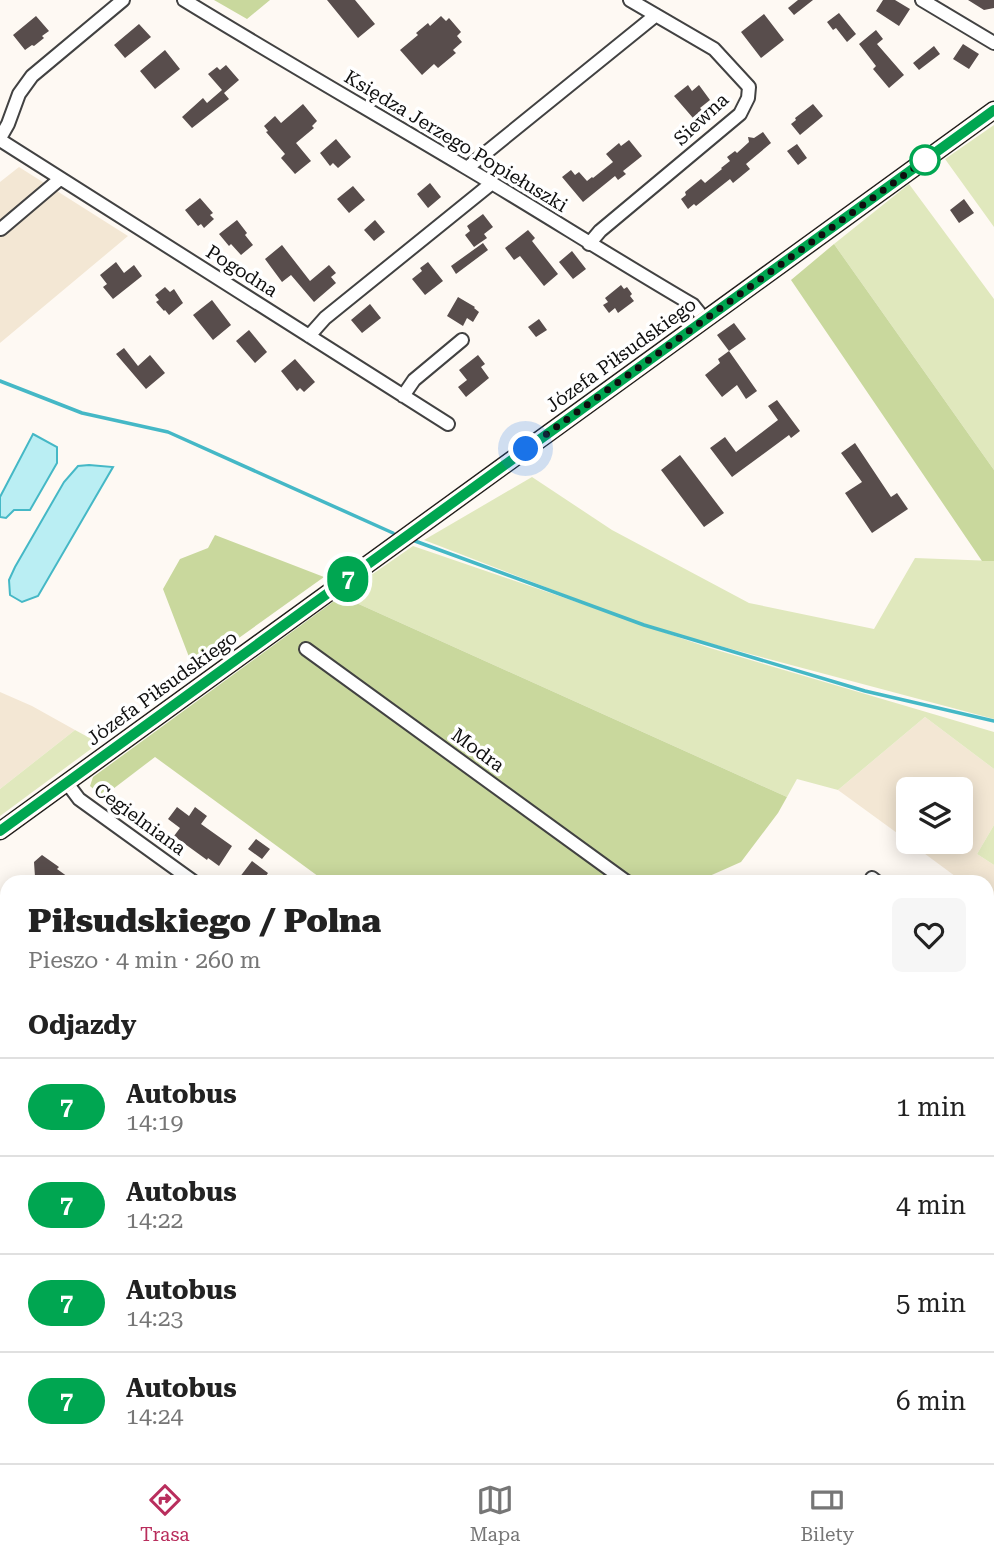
<!DOCTYPE html>
<html lang="pl">
<head>
<meta charset="utf-8">
<style>
	body { margin:0; font-family:"Roboto Serif",serif; background:#f6f6f6; color:#222; height:100vh; display:flex; flex-direction:column; font-size:26px; white-space:nowrap }
	* { box-sizing:border-box; margin:0 }
	p { font-size:23px; color:#767676 }
	.icon { flex:none; width:38px; height:38px; fill:none; stroke:currentColor; stroke-width:2; stroke-linecap:round; stroke-linejoin:round }
	.map { position:relative; flex:1; overflow:hidden }
	.panel { position:absolute; left:0px; top:875px; width:994px; height:588px; display:flex; flex-direction:column; background:#fff; border-radius:21px 21px 0 0; box-shadow:0 4px 18px #0003 }
	.panel>* { flex:none }
	.badge { padding:0 14px; border-radius:23px; font-size:24px; line-height:46px }
	.controls { position:absolute; left:896px; top:777px; display:grid; gap:14px }
	.controls a { display:grid; place-items:center; width:77px; height:77px; border-radius:10px; background:#fff; box-shadow:0 4px 18px #0003; font-size:35px }
	.you { position:absolute; width:35px; height:35px; margin:-18px; border:5px solid #fff; border-radius:50%; background:#1a73e8; box-shadow:0 0 0 10px #1a73e833 }
	.map>.badge { position:absolute; translate:-50% -50%; box-shadow:0 0 0 4px #fff }
	h2 { padding:0 28px; font-size:26px; line-height:63px }
	.round { display:grid; place-items:center; flex:none; width:74px; height:74px; border-radius:10px; background:#f6f6f6 }
	.headline { display:flex; align-items:center; justify-content:space-between; height:119px; padding:0 28px }
	h1 { font-size:33px; font-weight:800; line-height:52px }
	ul { padding:0; list-style:none }
	li { display:flex; align-items:center; gap:21px; height:98px; padding:0 28px; border-top:2px solid #e0e0e0 }
	li div { flex:1 }
	li b { display:block; font-size:26px }
	li em { font-style:normal }
	li .badge { min-width:77px; font-weight:700; text-align:center }
	.dock { display:flex; justify-content:space-around; align-items:center; height:98px; border-top:2px solid #e0e0e0; background:#fff; font-size:19px; color:#767676 }
	.dock a { display:grid; justify-items:center; gap:4px }
	.dock .active { color:#b92e5d }
	.map>svg:first-child { display:block }
	.farmland { fill:#f3e7d4 }
	.green { fill:#e0e8bd }
	.forest { fill:#c9d89d }
	.water { fill:#baeef3; stroke:#45b8c6; stroke-width:2 }
	.lines { fill:none; stroke-linecap:round; stroke-linejoin:round }
	.stream { stroke:#45b8c6; stroke-width:3.5 }
	.building { fill:#584d4c }
	.minor-casing { stroke:#424242; stroke-width:16 }
	.major-casing { stroke:#202020; stroke-width:19 }
	.minor { stroke:#fff; stroke-width:12 }
	.major { stroke:#f1ac70; stroke-width:16 }
	.line-casing { stroke:#fff; stroke-width:16 }
	.line { stroke:#00a651; stroke-width:10 }
	.walk { stroke:#0f0f0f; stroke-width:7; stroke-dasharray:0 12.6 }
	.stop-dot { fill:#fff; stroke:#00a651; stroke-width:3.5 }
	.labels { text-anchor:middle; dominant-baseline:central; stroke-width:7; stroke-linejoin:round; paint-order:stroke }
	.street-label { font-size:19px; fill:#0f0f0f; stroke:#fff }
</style>
</head>
<body>
<div class="map">
<svg width="994" height="1463" viewBox="0 0 994 1463">
	<rect width="100%" height="100%" fill="#fef9f3"/>
	<path class="farmland" d="M19 167 128 236 0 343V182Z
		M0 692 32 706 75 730 0 789Z
		M925 717 994 769V825L977 854 994 865V904L987 899V882H963L909 842H961V789H908V841L838 790Z"/>
	<path class="green" d="M994 125V227L945 159Z
		M909 184 994 299V470L834 244Z
		M532 477 612 530 749 603 874 629 915 558 994 561V719L645 626 710 648 994 732V769L925 717 838 790 797 779 787 797 341 596 413 546 641 624 424 540Z
		M75 730 99 743 0 816V789Z
		M994 825V865L977 854Z
		M987 1160 994 1165V1287L987 1297Z"/>
	<path class="forest" d="M214 0H270L247 19Z
		M834 244 994 470V561H982L791 280Z
		M215 535 324 577 194 670 163 589 180 559 208 548Z
		M341 596 787 797 778 813 741 862 696 882H326L155 757 113 789 112 805 90 786 93 777Z"/>
	<path class="water" d="M33 434 57 447V463L30 510H14L6 518 0 517V497Z
		M89 465 113 467 38 596 22 602 10 595 9 580 15 567 64 482 78 466Z"/>
	<g class="lines">
		<path class="stream" d="M0 381 82 413 168 432 393 533
			M415 541 644 625 865 691 994 721"/>
	</g>
	<path class="building" d="M327 0H355L375 24 358 38Z
		M798 0H813L794 15 788 8Z
		M883 0H895L910 9 899 26 876 11Z
		M968 0H994V8L984 10Z
		M839 13 856 34 847 42 836 28 833 30 827 22Z
		M764 14 784 40 761 58 741 32Z
		M36 16 49 31 42 36 44 38 34 46 32 45 25 50 13 35Z
		M441 16 446 21 449 18 461 32 457 36 462 42 453 50 456 53 438 68 434 64 422 75 400 50 418 35 416 33 428 23 430 26Z
		M139 24 151 37 125 58 114 45Z
		M876 30 883 39 877 44 904 75 889 88 873 69 876 66 859 44Z
		M963 44 979 54 969 69 953 59Z
		M934 46 940 54 919 70 913 63Z
		M165 50 180 69 155 89 140 71Z
		M226 65 239 80 224 93 229 99 192 128 182 117 203 98 207 103 222 90 208 74 217 67 220 70Z
		M688 85 692 91 699 85 710 100 700 108 702 110 693 118 674 96Z
		M303 104 317 121 312 126 314 128 296 143 311 161 295 174 281 158 285 154 266 132 268 131 264 126 275 116 281 123Z
		M813 104 823 116 800 135 791 124 796 120 795 118Z
		M763 132 771 143 746 164 750 169 733 183 730 179 696 206 694 204 688 209 681 199 686 195 685 192 701 179 705 183 722 169 721 168 730 161 727 157 735 151 737 153 749 142 748 137 754 138Z
		M336 139 351 157 338 168 333 163 330 166 320 153Z
		M629 140 642 156 623 171 626 174 618 180 615 176 583 202 562 177 571 170 575 175 579 172 587 181 592 177 593 178 613 162 606 154 619 143 621 146Z
		M797 144 807 158 798 165 787 151Z
		M430 183 441 197 428 208 417 194Z
		M353 186 365 200 349 213 337 199Z
		M200 198 213 213 210 215 214 219 204 228 201 224 198 226 185 210Z
		M964 199 974 213 959 223 950 210Z
		M483 214 493 227 484 234 487 238 474 247 465 235 470 231 467 226Z
		M237 220 247 233 245 235 253 245 241 255 231 244 229 246 219 234Z
		M375 220 385 232 374 241 364 230Z
		M528 230 535 238 532 241 558 274 544 286 520 256 514 260 505 248Z
		M483 243 488 250 456 274 451 266Z
		M282 245 310 281 329 265 336 273 331 277 336 283 314 302 291 275 282 282 265 259Z
		M572 251 586 269 573 279 559 262Z
		M116 262 124 273 134 265 142 276 113 299 103 287 107 284 100 275Z
		M428 262 443 281 425 295 412 279 422 271 420 268Z
		M621 285 624 289 627 287 632 294 630 296 634 301 618 313 615 308 609 313 603 305 608 302 605 298Z
		M165 287 170 292 174 289 183 303 169 315 165 310 164 311 156 302 159 300 155 295Z
		M458 297 475 307 474 308 479 312 473 322 467 318 463 326 447 316Z
		M212 300 231 325 213 340 193 315Z
		M370 304 381 318 362 333 351 320Z
		M539 319 547 330 536 337 528 327Z
		M734 323 746 339 729 351 717 335Z
		M249 330 267 352 255 363 236 341Z
		M124 348 138 366 150 355 165 373 146 389 116 354Z
		M729 351 757 391 746 399 737 385 722 397 705 375 720 363 718 359Z
		M478 355 485 364 481 367 489 378 466 397 458 387 467 380 459 370Z
		M295 359 315 382 304 392 300 388 297 391 281 371Z
		M777 400 800 431 791 438 789 435 732 477 710 448 725 437 736 452 778 420 768 406Z
		M855 443 891 497 897 493 908 509 872 533 845 493 862 482 841 453Z
		M680 455 724 513 704 527 661 470Z
		M177 807 189 816 195 807 207 816 201 824 232 846 219 866 208 858 207 860 174 836 180 828 168 819Z
		M256 839 270 849 262 859 248 849Z
		M42 855 59 867 57 869 75 882H41L35 877 34 862Z
		M252 861 268 873 262 882H236Z"/>
	<g class="lines">
		<g class="minor-casing">
			<path id="minor" d="M184 0C277 57 371 111 465 167 541 212 616 260 693 305L705 320
				M922 0 994 43
				M0 138 8 124 19 94 32 76 123 0
				M0 140 448 424
				M467 168 656 15
				M1 229 60 179
				M589 244 600 231 740 114 748 98 749 87 714 49 630 0
				M309 336 325 318 492 183
				M403 396 414 380 462 340
				M306 649 627 882
				M67 783 79 799 194 882
				M872 878 877 882
				M0 938 7 943
				M987 963 994 968
				M987 1136 994 1128
				M987 1144 994 1149
				M714 1456 724 1463
				M986 1456 994 1462"/>
		</g>
		<g class="major-casing">
			<path id="major" d="M0 831 994 110"/>
		</g>
		<use href="#minor" class="minor"/>
		<use href="#major" class="major"/>
	</g>
	<g class="lines">
		<g class="line-casing">
			<path id="line" d="M0 831 994 110"/>
		</g>
		<use href="#line" class="line"/>
		<path class="walk" d="M526 449 925 160"/>
	</g>
	<circle class="stop-dot" cx="925" cy="160" r="14"/>
	<g class="labels">
		<g class="street-label">
			<text transform="translate(701 119) rotate(-43)">Siewna</text>
			<text transform="translate(456 141) rotate(31)">Księdza Jerzego Popiełuszki</text>
			<text transform="translate(242 271) rotate(32)">Pogodna</text>
			<text transform="translate(621 355) rotate(-36)">Józefa Piłsudskiego</text>
			<text transform="translate(162 688) rotate(-36)">Józefa Piłsudskiego</text>
			<text transform="translate(478 750) rotate(36)">Modra</text>
			<text transform="translate(140 819) rotate(36)">Cegielniana</text>
		</g>
	</g>
</svg>
<div class="controls">
<a><svg class="icon" aria-label="layers" viewBox="0 0 24 24"><path d="M12 4l9 5-9 5-9-5zM3 14l9 5 9-5"/></svg></a>
</div>
<div class="you" style="left:526px;top:449px"></div>
<b class="badge" style="left:348px;top:579px;background:#00a651;color:#fff">7</b>
<section class="panel">
<div class="headline"><div><h1>Piłsudskiego / Polna</h1><p>Pieszo · 4 min · 260 m</p></div><a class="round"><svg class="icon" aria-label="heart" viewBox="0 0 24 24"><path d="M12 20l-8-8c-3-5 5-10 8-4 3-6 11-1 8 4z"/></svg></a></div>
<h2>Odjazdy</h2>
<ul>
<li><span class="badge" style="background:#00a651;color:#fff">7</span><div><b>Autobus</b><p>14:19</p></div><em>1 min</em></li>
<li><span class="badge" style="background:#00a651;color:#fff">7</span><div><b>Autobus</b><p>14:22</p></div><em>4 min</em></li>
<li><span class="badge" style="background:#00a651;color:#fff">7</span><div><b>Autobus</b><p>14:23</p></div><em>5 min</em></li>
<li><span class="badge" style="background:#00a651;color:#fff">7</span><div><b>Autobus</b><p>14:24</p></div><em>6 min</em></li>
</ul>
</section>
</div>
<nav class="dock">
<a class="active"><svg class="icon" aria-label="directions" viewBox="0 0 24 24"><path d="M12 3l9 9-9 9-9-9zM9 14v-3h6M13 9l2 2-2 2"/></svg>Trasa</a>
<a><svg class="icon" aria-label="map" viewBox="0 0 24 24"><path d="M3 6l6-2 6 2 6-2v14l-6 2-6-2-6 2zM9 4v14M15 6v14"/></svg>Mapa</a>
<a><svg class="icon" aria-label="tickets" viewBox="0 0 24 24"><path d="M3 7h18v10H3zM15 7v10"/></svg>Bilety</a>
</nav>
</body>
</html>
